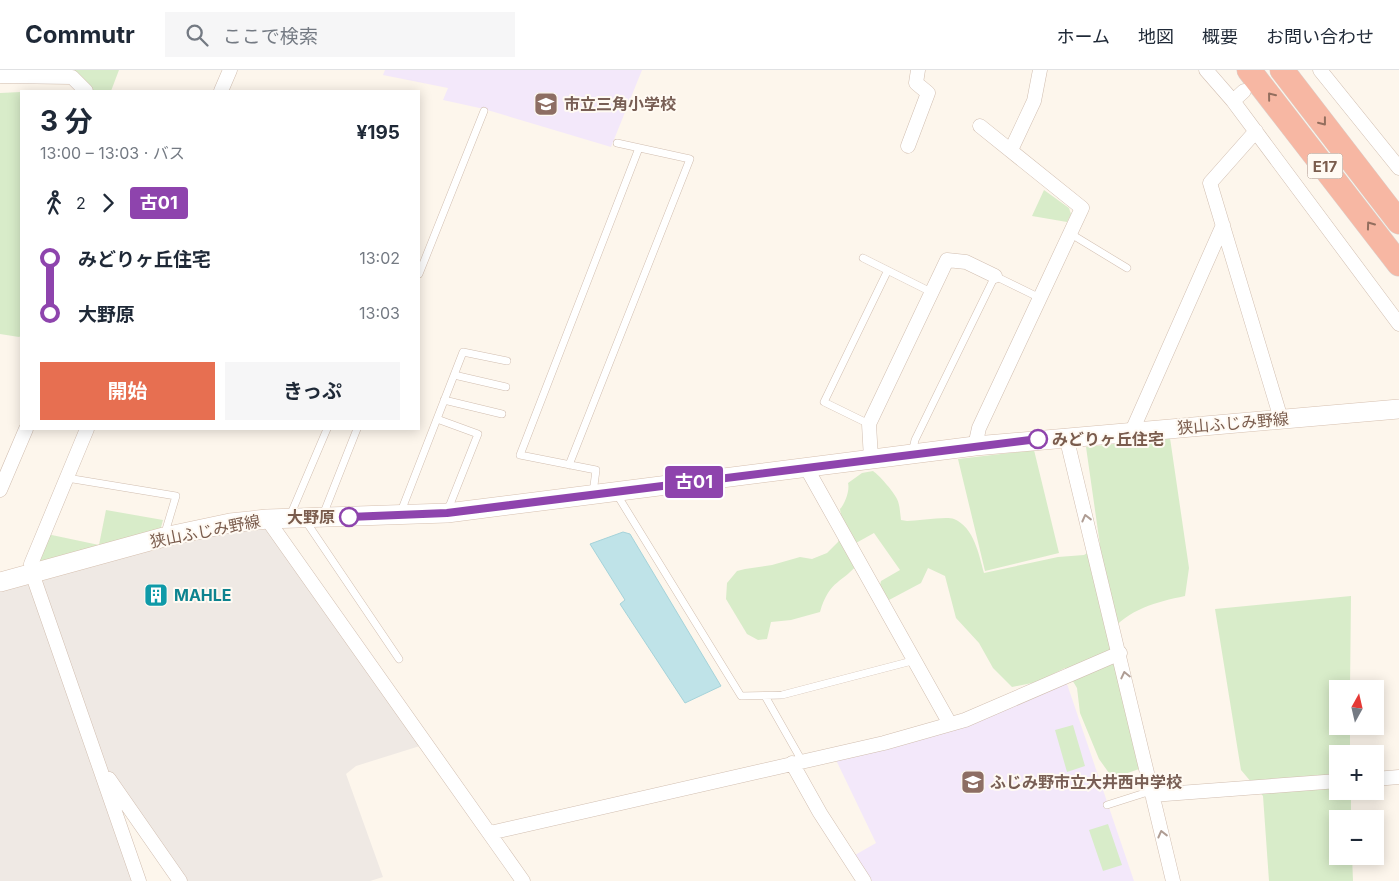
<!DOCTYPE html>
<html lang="ja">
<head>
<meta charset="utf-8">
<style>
	body { margin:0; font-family:Inter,"Noto Sans JP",sans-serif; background:#f6f6f7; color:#1f2937; height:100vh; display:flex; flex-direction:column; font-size:19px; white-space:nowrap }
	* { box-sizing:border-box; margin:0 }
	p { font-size:16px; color:#747a83 }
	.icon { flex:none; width:28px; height:28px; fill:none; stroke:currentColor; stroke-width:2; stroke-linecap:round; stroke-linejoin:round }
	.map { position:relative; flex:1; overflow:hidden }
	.side { position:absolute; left:20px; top:20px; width:400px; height:340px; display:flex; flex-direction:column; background:#fff; border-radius:0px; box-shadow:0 2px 12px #0003 }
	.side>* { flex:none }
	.badge { padding:0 10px; border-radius:4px; font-size:18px; line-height:32px }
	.needle { width:32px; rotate:8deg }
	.controls { position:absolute; left:1329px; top:610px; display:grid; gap:10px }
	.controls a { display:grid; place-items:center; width:55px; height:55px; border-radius:0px; background:#fff; box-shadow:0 2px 12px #0003; font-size:25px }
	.map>.badge { position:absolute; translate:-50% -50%; box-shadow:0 0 0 2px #fff }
	.legs { display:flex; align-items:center; gap:8px; height:55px; padding:0 20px; font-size:16px }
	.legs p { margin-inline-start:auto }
	.summary { display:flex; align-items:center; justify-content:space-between; height:85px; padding:0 20px }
	h1 { font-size:28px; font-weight:700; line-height:38px }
	.primary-button { display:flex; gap:10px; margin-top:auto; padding:10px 20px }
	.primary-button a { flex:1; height:58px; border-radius:0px; background:#e76f51; color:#fff; font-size:20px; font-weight:700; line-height:58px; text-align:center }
	.primary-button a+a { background:#f6f6f7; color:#1f2937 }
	ul { padding:0 20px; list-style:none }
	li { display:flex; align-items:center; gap:18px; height:55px; font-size:19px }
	li i { display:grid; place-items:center; width:8px; height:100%; margin:0 6px; background:currentColor }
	li i::after { content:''; width:12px; height:12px; margin:-6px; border:4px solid; border-radius:50%; background:#fff }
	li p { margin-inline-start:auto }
	li:first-child i { background:linear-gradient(#0000 50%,currentColor 0) }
	li:last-child i { background:linear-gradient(currentColor 50%,#0000 0) }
	header { display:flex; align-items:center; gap:30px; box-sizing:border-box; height:70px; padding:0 25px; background:#fff; border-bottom:1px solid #e0e1e3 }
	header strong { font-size:24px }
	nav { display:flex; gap:28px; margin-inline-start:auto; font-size:18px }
	.search { width:350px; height:45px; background:#f6f6f7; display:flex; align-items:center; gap:12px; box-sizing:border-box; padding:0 18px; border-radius:0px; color:#747a83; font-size:19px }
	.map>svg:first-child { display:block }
	.industrial { fill:#efe9e4 }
	.education { fill:#f3e8fa }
	.green { fill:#d8ecc9 }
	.water { fill:#bfe3e8; stroke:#a5d3da }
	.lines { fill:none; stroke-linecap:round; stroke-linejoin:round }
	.lane-casing { stroke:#d1beb0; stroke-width:8 }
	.street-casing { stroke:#d1beb0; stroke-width:15 }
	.secondary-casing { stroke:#d6c0b0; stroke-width:20 }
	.highway-casing { stroke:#dad1cd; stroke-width:25 }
	.lane { stroke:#fff; stroke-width:7 }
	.street { stroke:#fff; stroke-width:14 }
	.secondary { stroke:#fff; stroke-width:19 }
	.highway { stroke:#f7b7a3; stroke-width:24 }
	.oneway { stroke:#936e5e }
	.oneway2 { stroke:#af9d94 }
	.line-1-casing { stroke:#fff; stroke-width:11 }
	.line-1 { stroke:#8e44ad; stroke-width:8 }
	.stop-1-dot { fill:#fff; stroke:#8e44ad; stroke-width:2.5 }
	.labels { text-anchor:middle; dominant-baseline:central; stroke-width:4; stroke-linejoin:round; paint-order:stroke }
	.shield { fill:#fffaf3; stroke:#a28b7f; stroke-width:1 }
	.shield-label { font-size:15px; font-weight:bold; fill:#7a5c4d }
	.education-label { font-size:16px; font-weight:bold; fill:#785e54; stroke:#fffaf3; text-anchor:start }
	.street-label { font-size:16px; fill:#7a5c4d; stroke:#fffaf3 }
	.stop-label { font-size:16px; font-weight:bold; fill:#7a5c4d; stroke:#fffaf3; text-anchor:start }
	.culture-label { font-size:16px; font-weight:bold; fill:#0d838f; stroke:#fffaf3; text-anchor:start }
</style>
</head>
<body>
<header>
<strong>Commutr</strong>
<div class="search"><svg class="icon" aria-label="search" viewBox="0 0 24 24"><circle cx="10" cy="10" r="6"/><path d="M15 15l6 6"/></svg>ここで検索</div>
<nav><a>ホーム</a><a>地図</a><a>概要</a><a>お問い合わせ</a></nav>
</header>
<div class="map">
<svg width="1399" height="811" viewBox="0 0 1399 811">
	<rect width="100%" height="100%" fill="#fdf6ec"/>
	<path class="industrial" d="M264 457 271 461 423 675 356 696 346 704 383 807 370 811H184L102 696 41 515 44 508 156 478 220 462Z
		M31 512 132 811H0V520Z"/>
	<path class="education" d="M385 0H642L611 77 484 39 443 30 448 18 383 5Z
		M1066 611 1134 811H872L855 785 876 773 836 690Z"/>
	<path class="green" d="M62 0H119L111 21H90Z
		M21 22V266L19 267 0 264V23Z
		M1044 120 1069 138 1071 144 1067 152 1032 146Z
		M1170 368 1189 498 1185 526C1156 532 1129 539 1109 563L1139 699 1122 705 1109 703 1099 689 1080 643 1077 618 1065 598 1037 612 1012 617 993 598 979 573 956 548 945 506 928 498 921 513 889 530 884 529 880 515 881 511 900 500 874 463 856 473 860 491C843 514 830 508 820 542L791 550 771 552 767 569 758 570 747 564 726 529 727 513 737 501 745 499 772 495 800 487 812 489 827 483 838 472 843 460 840 439C845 434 850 420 848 413L862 403 873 401C879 405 894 422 897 429 900 435 900 443 901 450L907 451C918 451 946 446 954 449 974 457 979 485 984 503L1058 487 1084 485 1100 475 1086 377Z
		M1034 380 1059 483 985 501 958 389Z
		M106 440 163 450 160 461 99 475 37 494 47 464 99 475Z
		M1351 526 1350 619H1338V656H1350V684H1338V721H1351V749H1338V786H1352L1353 811H1269L1263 726 1241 700 1215 539Z
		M1073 655 1085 696 1067 702 1055 660Z
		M1108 754 1122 795 1103 801 1089 760Z"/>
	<path class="water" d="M623 462 630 464 721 616 685 633 620 534 625 530 590 474Z"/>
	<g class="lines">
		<g class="lane-casing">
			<path id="lane" d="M1071 164 1127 198
				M863 188 931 222
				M419 204 484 41
				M454 305 506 317
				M444 330 502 344
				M437 349 478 364 447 442
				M869 354 824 332 887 202
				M912 383 915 370 995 206 1040 228
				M569 395 690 89 617 73
				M67 408 176 426 164 466
				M593 423 596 400 520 385 639 78
				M616 423 741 626 782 625 912 591
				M400 444 463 282 507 291
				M323 445 357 359
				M290 446 327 359
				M305 450 399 589
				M765 626 802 691
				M1107 735 1151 721"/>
		</g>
		<g class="street-casing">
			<path id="street" d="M1206 0 1233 31 1399 254
				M1320 0 1399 98
				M0 6 72 7 86 21
				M221 21 230 0
				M1233 31 1244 21
				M1256 61 1210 113 1281 349
				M908 76 928 23 916 13 918 0
				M1011 80 1034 31 1040 0
				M87 359 31 494 32 503 139 811
				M1132 361 1223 155
				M1066 366 1173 811
				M975 376 979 358 1082 138 980 56
				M871 389 869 354 947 190 966 192 995 206
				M806 397 950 654
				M0 420 26 359
				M267 449 523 811
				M792 693 820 743 864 811
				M109 709 180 811
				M1375 709 1399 707
				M1152 725 1338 711
				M490 763 884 673 965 650 1120 583"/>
		</g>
		<g class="secondary-casing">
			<path id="secondary" d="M0 512 164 467 230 453 267 449 447 443 975 376 1399 339"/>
		</g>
		<g class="highway-casing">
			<path id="highway" d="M1249 0 1399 194
				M1282 0 1399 152"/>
		</g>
		<use href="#lane" class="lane"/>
		<use href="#street" class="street"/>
		<use href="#secondary" class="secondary"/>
		<use href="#highway" class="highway"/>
	</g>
	<defs><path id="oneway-chevron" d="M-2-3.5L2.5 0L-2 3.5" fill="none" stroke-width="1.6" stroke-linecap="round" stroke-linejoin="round" transform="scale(1.25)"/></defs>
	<g class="oneway">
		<use href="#oneway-chevron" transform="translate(1271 26) rotate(-129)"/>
		<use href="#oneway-chevron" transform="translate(1323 52) rotate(52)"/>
		<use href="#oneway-chevron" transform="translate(1370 155) rotate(-126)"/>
	</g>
	<g class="oneway2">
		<use href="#oneway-chevron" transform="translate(1086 448) rotate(-104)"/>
		<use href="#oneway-chevron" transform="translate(1125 605) rotate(-103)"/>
		<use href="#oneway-chevron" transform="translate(1162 764) rotate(-104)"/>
	</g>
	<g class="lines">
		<g class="line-1-casing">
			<path id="line-1" d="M349 447 447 443 1038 369"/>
		</g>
		<use href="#line-1" class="line-1"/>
	</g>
	<defs>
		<g id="school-square" transform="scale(1.25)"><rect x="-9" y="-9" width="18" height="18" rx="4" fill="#8d6e63" stroke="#fffaf3"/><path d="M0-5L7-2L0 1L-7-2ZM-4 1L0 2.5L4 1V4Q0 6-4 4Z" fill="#fff"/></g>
		<g id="building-square" transform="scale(1.25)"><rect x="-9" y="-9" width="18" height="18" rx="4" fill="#0f9aa8" stroke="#fffaf3"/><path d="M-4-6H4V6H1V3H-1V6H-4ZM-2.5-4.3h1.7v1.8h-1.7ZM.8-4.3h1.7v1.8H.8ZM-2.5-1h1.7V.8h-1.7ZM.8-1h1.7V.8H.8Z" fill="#fff"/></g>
	</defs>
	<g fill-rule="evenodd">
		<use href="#school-square" x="546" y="34"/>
		<use href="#building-square" x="156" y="525"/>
		<use href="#school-square" x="973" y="712"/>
	</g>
	<g class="stop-1-dot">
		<circle cx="1038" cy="369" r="9"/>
		<circle cx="349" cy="447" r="9"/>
	</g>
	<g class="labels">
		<rect class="shield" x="1307.5" y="83.5" width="35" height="25" rx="4"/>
		<g class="shield-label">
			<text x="1325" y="96">E17</text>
		</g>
		<g class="education-label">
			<text x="564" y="34">市立三角小学校</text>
			<text x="990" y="712">ふじみ野市立大井西中学校</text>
		</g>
		<g class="street-label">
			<text transform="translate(1233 353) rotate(-5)">狭山ふじみ野線</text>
			<text transform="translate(205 461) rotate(-11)">狭山ふじみ野線</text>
		</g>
		<g class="stop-label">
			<text x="1052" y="369">みどりヶ丘住宅</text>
			<text x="335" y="447" text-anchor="end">大野原</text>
		</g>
		<g class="culture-label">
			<text x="174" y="525">MAHLE</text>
		</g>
	</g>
</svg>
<div class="controls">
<a><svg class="needle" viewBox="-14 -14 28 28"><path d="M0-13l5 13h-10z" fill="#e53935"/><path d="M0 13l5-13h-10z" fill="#747a83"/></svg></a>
<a>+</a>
<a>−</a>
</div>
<b class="badge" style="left:694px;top:412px;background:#8e44ad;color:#fff">古01</b>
<section class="side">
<div class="summary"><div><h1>3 分</h1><p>13:00 – 13:03 · バス</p></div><b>¥195</b></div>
<div class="legs"><svg class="icon" aria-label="walk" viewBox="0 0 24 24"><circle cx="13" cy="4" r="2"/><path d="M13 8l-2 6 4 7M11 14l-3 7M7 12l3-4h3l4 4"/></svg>2<svg class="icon" aria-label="forward" viewBox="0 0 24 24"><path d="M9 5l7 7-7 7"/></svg><b class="badge" style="background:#8e44ad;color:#fff">古01</b></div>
<ul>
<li><i style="color:#8e44ad"></i><b>みどりヶ丘住宅</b><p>13:02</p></li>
<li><i style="color:#8e44ad"></i><b>大野原</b><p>13:03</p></li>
</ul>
<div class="primary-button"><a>開始</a><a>きっぷ</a></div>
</section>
</div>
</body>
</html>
